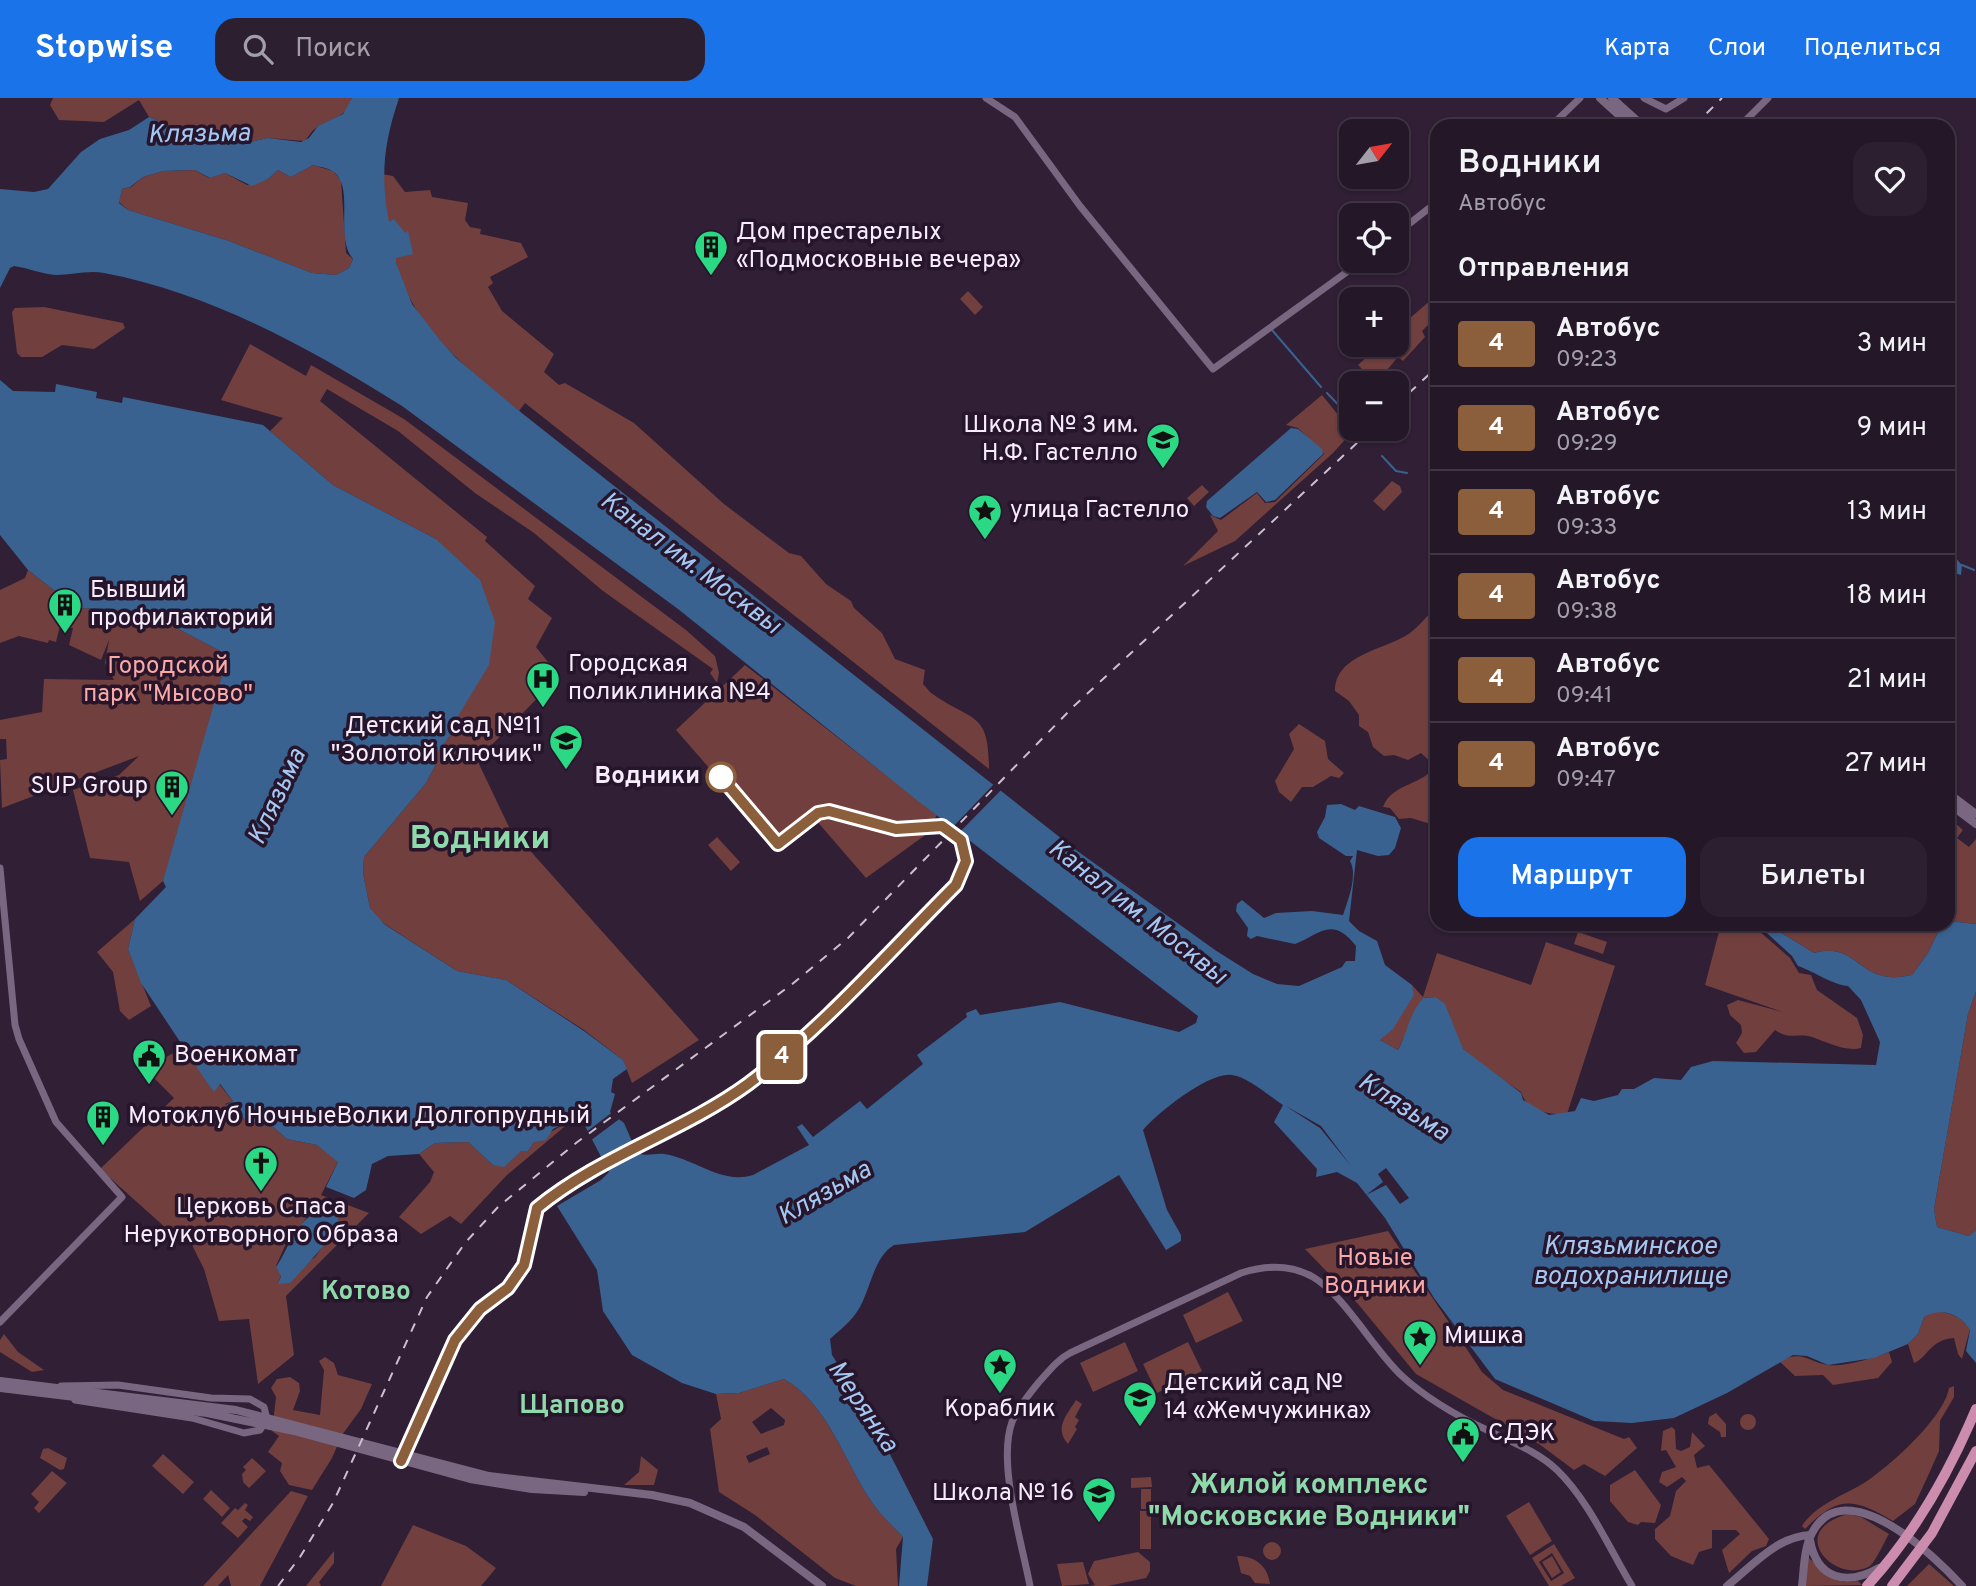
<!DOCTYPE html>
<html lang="ru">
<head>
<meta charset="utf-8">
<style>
	body { margin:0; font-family:Overpass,sans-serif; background:#2c2030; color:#f1f3f6; height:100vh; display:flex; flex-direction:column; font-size:26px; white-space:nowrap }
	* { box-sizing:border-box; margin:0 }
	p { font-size:23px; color:#a39fa8 }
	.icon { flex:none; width:38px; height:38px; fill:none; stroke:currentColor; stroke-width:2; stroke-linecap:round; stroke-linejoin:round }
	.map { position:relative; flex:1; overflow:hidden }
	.sheet { position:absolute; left:1430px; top:21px; width:525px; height:812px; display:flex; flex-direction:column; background:#241728; border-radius:21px; box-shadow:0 2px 5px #0004,0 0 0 2px #413645 }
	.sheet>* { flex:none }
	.badge { padding:0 14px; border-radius:5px; font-size:24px; line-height:46px }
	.needle { width:46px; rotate:59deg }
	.fabs { position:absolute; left:1339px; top:21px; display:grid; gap:14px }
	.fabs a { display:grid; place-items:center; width:70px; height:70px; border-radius:14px; background:#241728; box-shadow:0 2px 5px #0004,0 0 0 2px #413645; font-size:35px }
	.map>.badge { position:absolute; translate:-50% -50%; box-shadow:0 0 0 4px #fff }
	h2 { padding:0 28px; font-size:26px; line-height:63px }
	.round { display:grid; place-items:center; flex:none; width:74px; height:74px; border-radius:21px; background:#2c2030 }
	.summary { display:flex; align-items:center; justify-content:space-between; height:119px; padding:0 28px }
	h1 { font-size:33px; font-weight:600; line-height:52px }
	.button { display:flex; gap:14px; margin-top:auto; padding:14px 28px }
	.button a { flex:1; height:80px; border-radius:21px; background:#1a73e8; color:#fff; font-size:28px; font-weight:600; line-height:80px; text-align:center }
	.button a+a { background:#2c2030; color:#f1f3f6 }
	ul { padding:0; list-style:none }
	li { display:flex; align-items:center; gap:21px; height:84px; padding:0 28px; border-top:2px solid #413645 }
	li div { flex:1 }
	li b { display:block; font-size:26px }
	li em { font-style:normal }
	li .badge { min-width:77px; font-weight:700; text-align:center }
	header { display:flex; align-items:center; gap:42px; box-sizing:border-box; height:98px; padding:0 35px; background:#1a73e8; color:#fff }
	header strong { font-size:33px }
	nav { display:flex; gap:38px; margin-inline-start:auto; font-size:24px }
	.search { width:490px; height:63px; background:#2c2030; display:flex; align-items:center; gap:18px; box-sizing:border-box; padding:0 24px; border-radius:21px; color:#a39fa8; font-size:26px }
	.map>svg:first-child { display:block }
	.green { fill:#713f3d; fill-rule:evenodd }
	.water { fill:#396291; fill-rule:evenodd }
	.pier { fill:#301f35 }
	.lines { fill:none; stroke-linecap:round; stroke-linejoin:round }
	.stream { stroke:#396291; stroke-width:2 }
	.tertiary { stroke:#796680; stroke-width:7 }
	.secondary { stroke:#796680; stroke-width:8 }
	.trunk { stroke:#cc8cae; stroke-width:10 }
	.rail { stroke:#ccc0d0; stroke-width:2; stroke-dasharray:9 9; stroke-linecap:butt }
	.line-casing { stroke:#fff; stroke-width:16 }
	.line { stroke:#8b5e3c; stroke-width:10 }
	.stop-dot { fill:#fff; stroke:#8b5e3c; stroke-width:3.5 }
	.labels { text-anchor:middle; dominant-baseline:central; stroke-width:7; stroke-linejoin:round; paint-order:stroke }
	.poi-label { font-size:24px; fill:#f7ecfb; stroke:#26152b; text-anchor:start }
	.park-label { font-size:24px; fill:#f9a9a6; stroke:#26152b }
	.stop-label { font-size:24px; font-weight:bold; fill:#f7ecfb; stroke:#26152b; text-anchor:end }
	.water-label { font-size:26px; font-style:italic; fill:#a4c8f2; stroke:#26152b }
	.neighbourhood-label { font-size:26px; font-weight:bold; fill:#8fdaaa; stroke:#26152b }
	.quarter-label { font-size:28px; font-weight:bold; fill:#8fdaaa; stroke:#26152b }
	.district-label { font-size:32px; font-weight:bold; fill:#8fdaaa; stroke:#26152b }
</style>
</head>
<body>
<header>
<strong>Stopwise</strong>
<div class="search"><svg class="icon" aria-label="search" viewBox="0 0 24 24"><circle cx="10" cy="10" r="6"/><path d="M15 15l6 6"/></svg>Поиск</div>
<nav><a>Карта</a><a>Слои</a><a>Поделиться</a></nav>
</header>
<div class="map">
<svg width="1976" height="1488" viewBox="0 0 1976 1488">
	<rect width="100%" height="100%" fill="#301f35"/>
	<path class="green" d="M53 0H352C346 21 332 19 316 30 311 33 309 39 304 43L268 40 245 45 212 46 149 19 139 2 104 24 59 22 50 7Z
		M313 67 333 73 341 82 346 155 353 161 349 170 336 177 312 175 229 143 128 112 119 104 122 91 131 89 143 79 163 73 195 72 209 80 225 75 247 87 268 81 278 72 291 79Z
		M382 76 393 78 405 94 430 92 432 99 468 105 465 122 470 129 481 131 480 136 521 145 528 159 490 179 493 185 488 189 502 213 554 256 544 274 559 287 565 285 634 325 724 406 789 455 801 458 826 486 851 503 854 510 882 535 895 561 925 572 923 586 930 594C972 625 989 611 989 671L525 305 519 313C481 281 438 250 413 206 391 169 386 118 382 76Z
		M968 193 983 209 975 217 960 201Z
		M1437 197V218L1422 233 1425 239 1403 263 1398 259 1376 285 1358 267 1380 247H1396L1397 231Z
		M44 209 123 225 125 230 94 251 62 247 42 259H21L17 255 12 214 15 210Z
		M250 246 306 278 311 267 404 321 686 532 715 558 719 575 717 585 710 575 713 571 603 493 534 435 475 395 398 333 327 291 320 303 487 439 485 443 535 488 528 501 552 520 536 549 559 578 480 659 479 666 509 729 699 942 632 985 623 962 584 932 506 882 457 873 380 823 370 810 363 775 364 759 426 685 436 666 431 661 453 634 436 441 333 387 270 333 283 320 221 302Z
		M1322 297 1352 334 1333 355 1235 443 1183 468 1218 433 1210 417 1221 422 1257 395 1265 405 1275 404 1324 356 1298 330 1286 327Z
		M1392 383 1400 388 1402 394 1384 413 1373 403Z
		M1202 387 1209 394 1194 408 1187 400Z
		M28 472 77 510 144 513 228 557 171 763 163 783 140 803 129 764 90 760 73 692 119 677 139 658 2 710 0 662 7 661 6 641H0V622L42 614 44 581 114 582 105 565 109 542 101 562 69 547 73 530 60 528 56 544 49 542 48 545 19 538 0 545V492L25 480Z
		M1434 511H1437V728L1411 720 1399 721 1390 710 1383 709C1392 684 1427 687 1434 667L1421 655 1408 662 1394 657 1384 658 1373 649 1368 634 1359 628V617L1349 603 1335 593C1335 556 1386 552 1410 535 1419 528 1426 519 1434 511Z
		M745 567 937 717 924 738 866 780 809 714 778 739 724 687 676 632Z
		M1299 626 1325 643 1328 661 1344 675 1339 680 1331 678 1313 689H1302L1291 704 1279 694 1275 683 1294 651 1289 636Z
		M1948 719 1963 732 1957 740 1969 749 1976 741V826L1948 823Z
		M717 739 740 764 731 773 708 747Z
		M135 821 128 851 151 908 129 922 120 913 113 874 97 854Z
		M1721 826H1751L1790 860 1799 875 1811 877 1817 892 1857 920 1863 937 1861 950C1845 954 1827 944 1812 939 1799 935 1789 942 1775 932L1756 954 1744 955 1736 945 1742 935 1741 927 1730 917 1727 907 1738 902 1783 914 1705 887Z
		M1767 826H1942L1928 855 1912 877C1905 878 1897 880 1890 879 1858 877 1852 844 1814 855Z
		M1578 834 1607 844 1603 856 1574 846Z
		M1546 844 1615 868 1567 1016C1550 1017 1527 1014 1521 994 1503 981 1478 969 1463 951 1450 935 1454 912 1436 899L1423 900 1398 952 1380 942 1413 897 1412 887 1423 899 1437 855 1531 887Z
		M1976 893V1132L1969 1138 1937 1129 1934 1111 1968 916Z
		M184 949 214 993 219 986 233 1003 225 1006 246 1022 273 1029 287 1041 317 1047 337 1061 338 1064 321 1097 369 1115 286 1198 294 1257 258 1286 249 1221 219 1223 204 1171 192 1147 177 1140 100 1071 174 1000 145 971ZM313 1118 338 1127 315 1159 278 1186 281 1177 276 1168 285 1148 307 1119Z
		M576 1019 507 1077 461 1126 450 1118 421 1136 399 1119 430 1084 434 1074 419 1056 435 1045 468 1044 493 1067 521 1053H528L534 1044Z
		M1388 1133 1482 1274 1503 1292 1624 1341 1629 1339 1637 1350 1605 1378 1584 1366 1574 1372 1539 1346 1416 1276 1358 1206 1305 1151Z
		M1228 1194 1243 1223 1196 1245 1183 1217Z
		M1933 1213C1948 1214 1962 1218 1970 1231L1962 1261 1958 1256 1954 1240C1931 1241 1927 1260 1914 1265L1908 1246 1918 1236 1924 1219Z
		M4 1236 18 1254 44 1272 32 1274 0 1254V1242Z
		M1125 1244 1138 1273 1093 1294 1080 1265Z
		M1188 1244 1202 1273 1157 1295 1143 1266Z
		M1889 1254 1892 1264 1878 1280 1833 1287 1823 1277 1795 1278 1779 1263C1805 1252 1805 1263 1828 1267 1845 1269 1873 1260 1889 1254Z
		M325 1259 334 1265 338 1277 372 1286 361 1311 342 1337 332 1360 312 1392 289 1387 280 1373 282 1365 268 1354 279 1338 272 1333 276 1299 271 1290 277 1281 290 1279 299 1285 300 1293 293 1312 320 1317 324 1272 319 1263Z
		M784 1281C828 1306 844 1363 871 1403 879 1416 892 1427 903 1439L896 1451 898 1488H856L835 1480 755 1417 719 1394 710 1331 721 1321 716 1296 739 1295ZM771 1310 785 1322 784 1327 761 1336 752 1324ZM767 1349 770 1356 749 1365 746 1358Z
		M1954 1288V1299L1940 1323 1939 1353 1927 1380 1915 1406 1893 1423C1853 1400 1839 1397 1805 1431L1802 1428C1814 1408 1844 1397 1864 1385 1889 1369 1944 1320 1949 1290Z
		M1076 1302 1082 1306 1075 1319 1079 1322 1075 1329 1077 1331 1068 1346C1054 1330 1066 1318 1076 1302Z
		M1716 1315 1726 1326V1339H1721L1720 1334 1708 1326 1709 1319Z
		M1740 1324a8 8 0 1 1 16 0a8 8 0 1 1-16 0Z
		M1672 1329 1675 1332 1676 1351 1681 1353 1690 1349 1692 1334 1705 1348 1694 1357 1697 1370 1709 1367 1769 1441 1766 1448 1752 1453 1729 1475 1722 1452 1740 1436 1736 1432H1712V1450L1699 1454 1693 1467 1671 1458 1655 1441V1431L1670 1418 1676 1393 1686 1383 1682 1379 1667 1389 1659 1384 1662 1374 1676 1369 1666 1352 1661 1353 1663 1333Z
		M48 1350 67 1360 64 1371 60 1372 40 1360 43 1351Z
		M163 1356 194 1384 183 1396 152 1368Z
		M641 1358 658 1372 654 1387H624L639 1374Z
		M252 1360 266 1373 249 1390 243 1384 242 1376 246 1372 243 1369Z
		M1635 1372 1661 1407 1655 1425 1641 1424 1638 1427 1628 1424 1610 1403V1387Z
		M52 1373 67 1385 39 1415 34 1410 39 1404 31 1396Z
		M1151 1379 1152 1389 1131 1390V1380Z
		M1141 1391H1151V1411H1141Z
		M211 1392 230 1410 222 1419 203 1401Z
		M291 1393 308 1398 260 1488H231L228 1477 218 1488H203Z
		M1529 1404 1552 1443 1530 1457 1506 1418Z
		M245 1405 248 1407 245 1412 253 1419 250 1423 245 1420 242 1423 248 1429 238 1440 221 1425 235 1410 238 1412Z
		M1140 1413H1151V1451H1140Z
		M1848 1416 1861 1419 1889 1436C1883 1446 1877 1461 1870 1468 1837 1488 1783 1434 1848 1416Z
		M413 1427 466 1448 496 1470 481 1488H381Z
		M1263 1453a9 9 0 1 1 18 0a9 9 0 1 1-18 0Z
		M1554 1446 1575 1480 1561 1488H1549L1532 1460ZM1552 1455 1564 1475 1551 1483 1539 1464Z
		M334 1453V1465L319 1484 321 1488H306Z
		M1138 1454 1150 1464V1473L1146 1480 1108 1488H1090L1095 1487 1088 1476 1094 1463Z
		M1237 1458C1255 1458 1268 1468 1270 1486L1255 1485 1250 1478 1241 1475Z
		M1552 1458 1561 1474 1552 1480 1542 1464Z
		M1808 1459C1824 1474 1833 1488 1858 1483L1862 1487 1804 1488Z
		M1083 1464 1089 1486 1062 1488 1057 1466Z
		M1929 1466 1954 1488H1907Z"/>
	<path class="water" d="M352 0H399C384 45 380 77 389 124L394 121 405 135 408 133 413 156 396 160V165L412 206 439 241 456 260 523 316 1076 752 1215 852 1253 876 1277 886 1299 888 1342 869 1346 863H1355L1356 848C1332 817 1319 837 1295 846L1257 838 1251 841 1247 838 1248 830 1236 813 1237 806 1242 802 1264 820 1276 815 1312 813 1343 817C1348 802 1358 777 1350 763L1353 758H1346L1319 740 1317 734 1325 719 1327 707 1341 706 1355 712 1359 708 1395 719 1401 730 1395 750 1389 757 1378 758 1357 752 1349 823 1359 833 1377 843 1385 867 1412 887 1414 897 1393 931 1380 942 1398 952C1409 932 1407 920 1423 900L1436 899 1445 906 1463 951 1521 995 1523 1002 1549 1017 1575 1013 1581 1000 1594 1003 1618 997 1622 991H1634L1654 980 1681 982 1691 969 1713 963 1876 967 1880 944 1861 902 1848 888C1835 888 1813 873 1798 868L1792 858 1757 826H1767L1814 855C1852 844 1858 877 1890 879 1897 880 1905 878 1912 877L1928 855 1942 826H1948V823L1976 826V893L1968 916 1934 1111 1937 1129 1969 1138 1976 1132V1265L1966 1253 1970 1232C1961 1215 1939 1209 1924 1219L1918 1236 1908 1246 1874 1260 1828 1267 1807 1258 1793 1257 1727 1295 1674 1320 1632 1325 1594 1323 1495 1281 1434 1200 1385 1120 1357 1085 1337 1074 1316 1079 1317 1071 1274 1024 1283 1007C1269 998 1248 979 1232 977 1210 973 1157 1015 1143 1032L1167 1112 1181 1137V1143L1166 1152 1119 1077 1025 1134 894 1147C874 1159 871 1189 860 1209 852 1223 841 1231 830 1241L832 1257 841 1271 839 1274 864 1305 933 1441 927 1488H899L903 1439C892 1427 879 1416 871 1403 844 1363 828 1306 784 1281L739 1295 716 1296 682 1285 632 1257 603 1213 597 1172 557 1108 601 1082 609 1074 585 1028 576 1020 553 1031 546 1042 534 1044 528 1053H521L504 1069 493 1067 468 1044 435 1045 419 1056 388 1058 372 1066 366 1092 354 1100 326 1089 338 1064 317 1047 287 1041 273 1029 246 1022 226 1007 233 1003 220 986 214 994 206 983 141 885 128 851 135 821 166 789 163 783 228 557 144 513 77 510 28 472 0 437V282L13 293 55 294 56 286 97 294 96 300 122 305 123 299 263 327 333 387 436 441 480 482 495 524 489 567 452 628 453 634 432 661 436 666 426 685 364 759 363 775 370 810 384 826 457 873 506 882 584 933 623 962 627 971 613 981 611 994 615 996 610 1014 624 1025 637 1055C648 1059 653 1055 664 1056 694 1060 721 1087 753 1077L809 1047 797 1029 802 1026 813 1039 860 1003 867 1011 923 966 917 957 967 919 966 915 976 911 980 917 1060 904 1179 934 1196 925 1198 918 918 703 678 511 402 308C311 251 211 195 104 175 88 172 72 177 56 177 42 176 28 170 14 168L10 170 0 190V91L34 94 48 91 81 54 100 41 129 32 149 19 212 46 245 45 268 40 301 44 309 40 318 28 343 16ZM313 67C320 69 329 70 334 74 355 91 334 138 353 161L349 170 336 177 312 175 229 143 128 112 119 105 122 91 130 89 143 79 163 73 195 72 210 80 225 75 252 88 268 81 278 72 291 79Z
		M1291 330 1298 331 1322 351 1323 356 1275 402 1266 404 1257 394 1220 420 1213 418 1206 409 1207 403Z
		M1948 452 1962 467 1961 477 1948 473Z
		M320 1114 337 1117 341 1132C322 1147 309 1166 290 1185L278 1186 281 1178 276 1169C290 1149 296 1120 320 1114Z"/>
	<path class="pier" d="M996 684 1003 690 957 737 950 732Z
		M1284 1007 1321 1028 1351 1068 1320 1030Z
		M614 1013 622 1019 590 1043 585 1035Z
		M1386 1070 1409 1100 1400 1106 1386 1087 1366 1097 1383 1084 1378 1076Z"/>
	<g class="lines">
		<path class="stream" d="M1272 232 1321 289
			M1327 295 1351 320
			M1382 358 1396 373 1407 375
			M1962 467 1974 472"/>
		<path class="tertiary" d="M986 0 1015 19 1080 108 1213 271 1362 163
			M1644 0 1666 11 1684 0
			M1551 28 1580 0
			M1740 28 1768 0
			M1396 136 1437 104
			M0 770 15 927 19 941 56 1024 122 1099 0 1224
			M61 1288 118 1287 211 1300 250 1301 264 1309 267 1321 260 1332 244 1335 192 1320 75 1302
			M1030 1488C1022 1445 997 1365 1012 1324 1018 1310 1029 1296 1039 1284 1049 1273 1057 1262 1070 1255L1241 1175C1266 1167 1290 1166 1313 1179 1345 1198 1373 1251 1402 1278 1427 1301 1457 1318 1487 1332 1511 1344 1537 1353 1557 1372 1589 1403 1609 1450 1632 1488"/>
		<path class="secondary" d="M1600 0 1631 28
			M1612 0 1643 28
			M1948 695 1976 716
			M1948 705 1976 726
			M0 1283 236 1312 489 1378 652 1397 690 1405 744 1429 822 1488
			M0 1290 207 1315 294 1333 470 1381 532 1391 584 1394
			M1810 1442C1817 1482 1847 1488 1879 1470
			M1727 1488C1752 1468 1777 1438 1811 1437
			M1802 1488C1804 1471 1804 1450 1812 1435 1845 1372 1935 1458 1962 1488"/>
		<path class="trunk" d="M1867 1488C1914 1437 1949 1375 1976 1311
			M1892 1488 1932 1435 1976 1353"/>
		<path class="rail" d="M1694 28 1722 0
			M1396 307 1437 269
			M278 1488 300 1459 333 1405 427 1199 465 1145 498 1109 576 1045 791 887 848 840 1074 608 1372 331"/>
	</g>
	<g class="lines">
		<g class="line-casing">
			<path id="line" d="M401 1363 455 1242 480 1211 508 1190 524 1167 537 1110C600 1058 682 1034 748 986 824 929 889 854 956 787L966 763 961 742 942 728 896 731 829 713 818 715 778 746 721 679"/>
		</g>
		<use href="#line" class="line"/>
	</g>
	<defs>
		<g id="building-pin" transform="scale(1.75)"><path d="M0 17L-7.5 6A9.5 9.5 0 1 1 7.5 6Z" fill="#2bd884" stroke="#26152b"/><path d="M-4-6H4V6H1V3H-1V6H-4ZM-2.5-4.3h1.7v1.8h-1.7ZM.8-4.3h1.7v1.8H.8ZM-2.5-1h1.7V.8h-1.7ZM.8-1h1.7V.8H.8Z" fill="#111"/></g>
		<g id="school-pin" transform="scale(1.75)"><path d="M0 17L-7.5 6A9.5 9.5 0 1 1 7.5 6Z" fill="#2bd884" stroke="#26152b"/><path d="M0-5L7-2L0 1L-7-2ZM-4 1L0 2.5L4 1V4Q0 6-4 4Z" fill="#111"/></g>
		<g id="sight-pin" transform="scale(1.75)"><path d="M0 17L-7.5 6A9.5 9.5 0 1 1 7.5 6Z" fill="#2bd884" stroke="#26152b"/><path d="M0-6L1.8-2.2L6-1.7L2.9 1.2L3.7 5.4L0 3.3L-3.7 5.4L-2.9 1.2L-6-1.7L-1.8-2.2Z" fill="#111"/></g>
		<g id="hospital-pin" transform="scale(1.75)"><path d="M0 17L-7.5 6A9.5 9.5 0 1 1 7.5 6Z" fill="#2bd884" stroke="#26152b"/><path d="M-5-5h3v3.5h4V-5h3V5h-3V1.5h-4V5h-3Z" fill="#111"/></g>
		<g id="civic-pin" transform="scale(1.75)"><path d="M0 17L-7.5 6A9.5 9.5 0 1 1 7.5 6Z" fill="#2bd884" stroke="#26152b"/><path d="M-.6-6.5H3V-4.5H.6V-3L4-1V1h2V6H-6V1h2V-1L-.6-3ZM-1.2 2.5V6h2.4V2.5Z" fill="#111"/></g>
		<g id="church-pin" transform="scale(1.75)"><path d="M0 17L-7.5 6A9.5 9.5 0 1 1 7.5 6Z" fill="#2bd884" stroke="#26152b"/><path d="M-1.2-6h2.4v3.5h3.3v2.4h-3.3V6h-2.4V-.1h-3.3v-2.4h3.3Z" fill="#111"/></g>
	</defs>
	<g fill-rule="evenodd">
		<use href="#building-pin" x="711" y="149"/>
		<use href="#school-pin" x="1163" y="342"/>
		<use href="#sight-pin" x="985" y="413"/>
		<use href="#building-pin" x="65" y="507"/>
		<use href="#hospital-pin" x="543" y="581"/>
		<use href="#school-pin" x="566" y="643"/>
		<use href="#building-pin" x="172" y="689"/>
		<use href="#civic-pin" x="149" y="958"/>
		<use href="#building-pin" x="103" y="1019"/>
		<use href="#church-pin" x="261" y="1065"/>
		<use href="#sight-pin" x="1420" y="1239"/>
		<use href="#sight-pin" x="1000" y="1267"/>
		<use href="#school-pin" x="1140" y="1300"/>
		<use href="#civic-pin" x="1463" y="1336"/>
		<use href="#school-pin" x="1099" y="1396"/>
	</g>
	<circle class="stop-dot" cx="721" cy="679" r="14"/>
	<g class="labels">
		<g class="poi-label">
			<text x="736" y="135">Дом престарелых<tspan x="736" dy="28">«Подмосковные вечера»</tspan></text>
			<text x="1138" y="328" text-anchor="end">Школа № 3 им.<tspan x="1138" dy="28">Н.Ф. Гастелло</tspan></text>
			<text x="1010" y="413">улица Гастелло</text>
			<text x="90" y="493">Бывший<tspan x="90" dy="28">профилакторий</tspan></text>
			<text x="568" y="567">Городская<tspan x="568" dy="28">поликлиника №4</tspan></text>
			<text x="542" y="629" text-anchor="end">Детский сад №11<tspan x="542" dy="28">"Золотой ключик"</tspan></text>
			<text x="148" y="689" text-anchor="end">SUP Group</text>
			<text x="174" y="958">Военкомат</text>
			<text x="128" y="1019">Мотоклуб НочныеВолки Долгопрудный</text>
			<text x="261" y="1110" text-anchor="middle">Церковь Спаса<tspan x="261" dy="28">Нерукотворного Образа</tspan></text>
			<text x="1444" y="1239">Мишка</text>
			<text x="1164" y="1286">Детский сад №<tspan x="1164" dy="28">14 «Жемчужинка»</tspan></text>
			<text x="1000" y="1312" text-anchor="middle">Кораблик</text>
			<text x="1488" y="1336">СДЭК</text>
			<text x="1074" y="1396" text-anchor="end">Школа № 16</text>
		</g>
		<g class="park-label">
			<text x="168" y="569">Городской<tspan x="168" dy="28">парк "Мысово"</tspan></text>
			<text x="1375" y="1161">Новые<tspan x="1375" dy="28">Водники</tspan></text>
		</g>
		<g class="stop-label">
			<text x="700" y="679">Водники</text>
		</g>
		<g class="water-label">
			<text transform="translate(199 37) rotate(-1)">Клязьма</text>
			<text transform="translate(690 466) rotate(37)">Канал им. Москвы</text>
			<text transform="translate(278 699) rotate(-65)">Клязьма</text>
			<text transform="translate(1137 815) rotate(38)">Канал им. Москвы</text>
			<text transform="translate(1403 1010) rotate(33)">Клязьма</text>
			<text transform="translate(825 1096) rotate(-30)">Клязьма</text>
			<text x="1630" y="1149">Клязьминское<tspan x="1630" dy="30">водохранилище</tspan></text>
			<text transform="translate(862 1309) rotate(56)">Мерянка</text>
		</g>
		<g class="neighbourhood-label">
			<text x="366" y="1194">Котово</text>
			<text x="572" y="1308">Щапово</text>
		</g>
		<g class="quarter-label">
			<text x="1309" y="1388">Жилой комплекс<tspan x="1309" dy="32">"Московские Водники"</tspan></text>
		</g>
		<g class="district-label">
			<text x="480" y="742">Водники</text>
		</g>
	</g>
</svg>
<div class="fabs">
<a><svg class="needle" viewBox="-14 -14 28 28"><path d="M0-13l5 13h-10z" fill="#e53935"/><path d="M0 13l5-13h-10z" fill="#a39fa8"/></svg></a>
<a><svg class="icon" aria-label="locate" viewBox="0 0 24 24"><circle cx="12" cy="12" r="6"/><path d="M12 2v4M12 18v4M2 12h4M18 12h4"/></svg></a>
<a>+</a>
<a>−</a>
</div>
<b class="badge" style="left:782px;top:959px;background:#8b5e3c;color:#fff">4</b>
<section class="sheet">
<div class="summary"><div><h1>Водники</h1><p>Автобус</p></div><a class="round"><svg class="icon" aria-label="heart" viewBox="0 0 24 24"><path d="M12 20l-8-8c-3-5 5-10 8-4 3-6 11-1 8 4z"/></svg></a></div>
<h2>Отправления</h2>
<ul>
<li><span class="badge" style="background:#8b5e3c;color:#fff">4</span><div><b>Автобус</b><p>09:23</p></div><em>3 мин</em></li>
<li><span class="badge" style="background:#8b5e3c;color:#fff">4</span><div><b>Автобус</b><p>09:29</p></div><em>9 мин</em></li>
<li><span class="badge" style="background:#8b5e3c;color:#fff">4</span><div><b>Автобус</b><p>09:33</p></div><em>13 мин</em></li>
<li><span class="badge" style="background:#8b5e3c;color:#fff">4</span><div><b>Автобус</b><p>09:38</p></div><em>18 мин</em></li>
<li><span class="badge" style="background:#8b5e3c;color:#fff">4</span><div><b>Автобус</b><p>09:41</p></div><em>21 мин</em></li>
<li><span class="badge" style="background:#8b5e3c;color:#fff">4</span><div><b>Автобус</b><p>09:47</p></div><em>27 мин</em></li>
</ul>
<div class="button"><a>Маршрут</a><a>Билеты</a></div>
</section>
</div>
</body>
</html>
